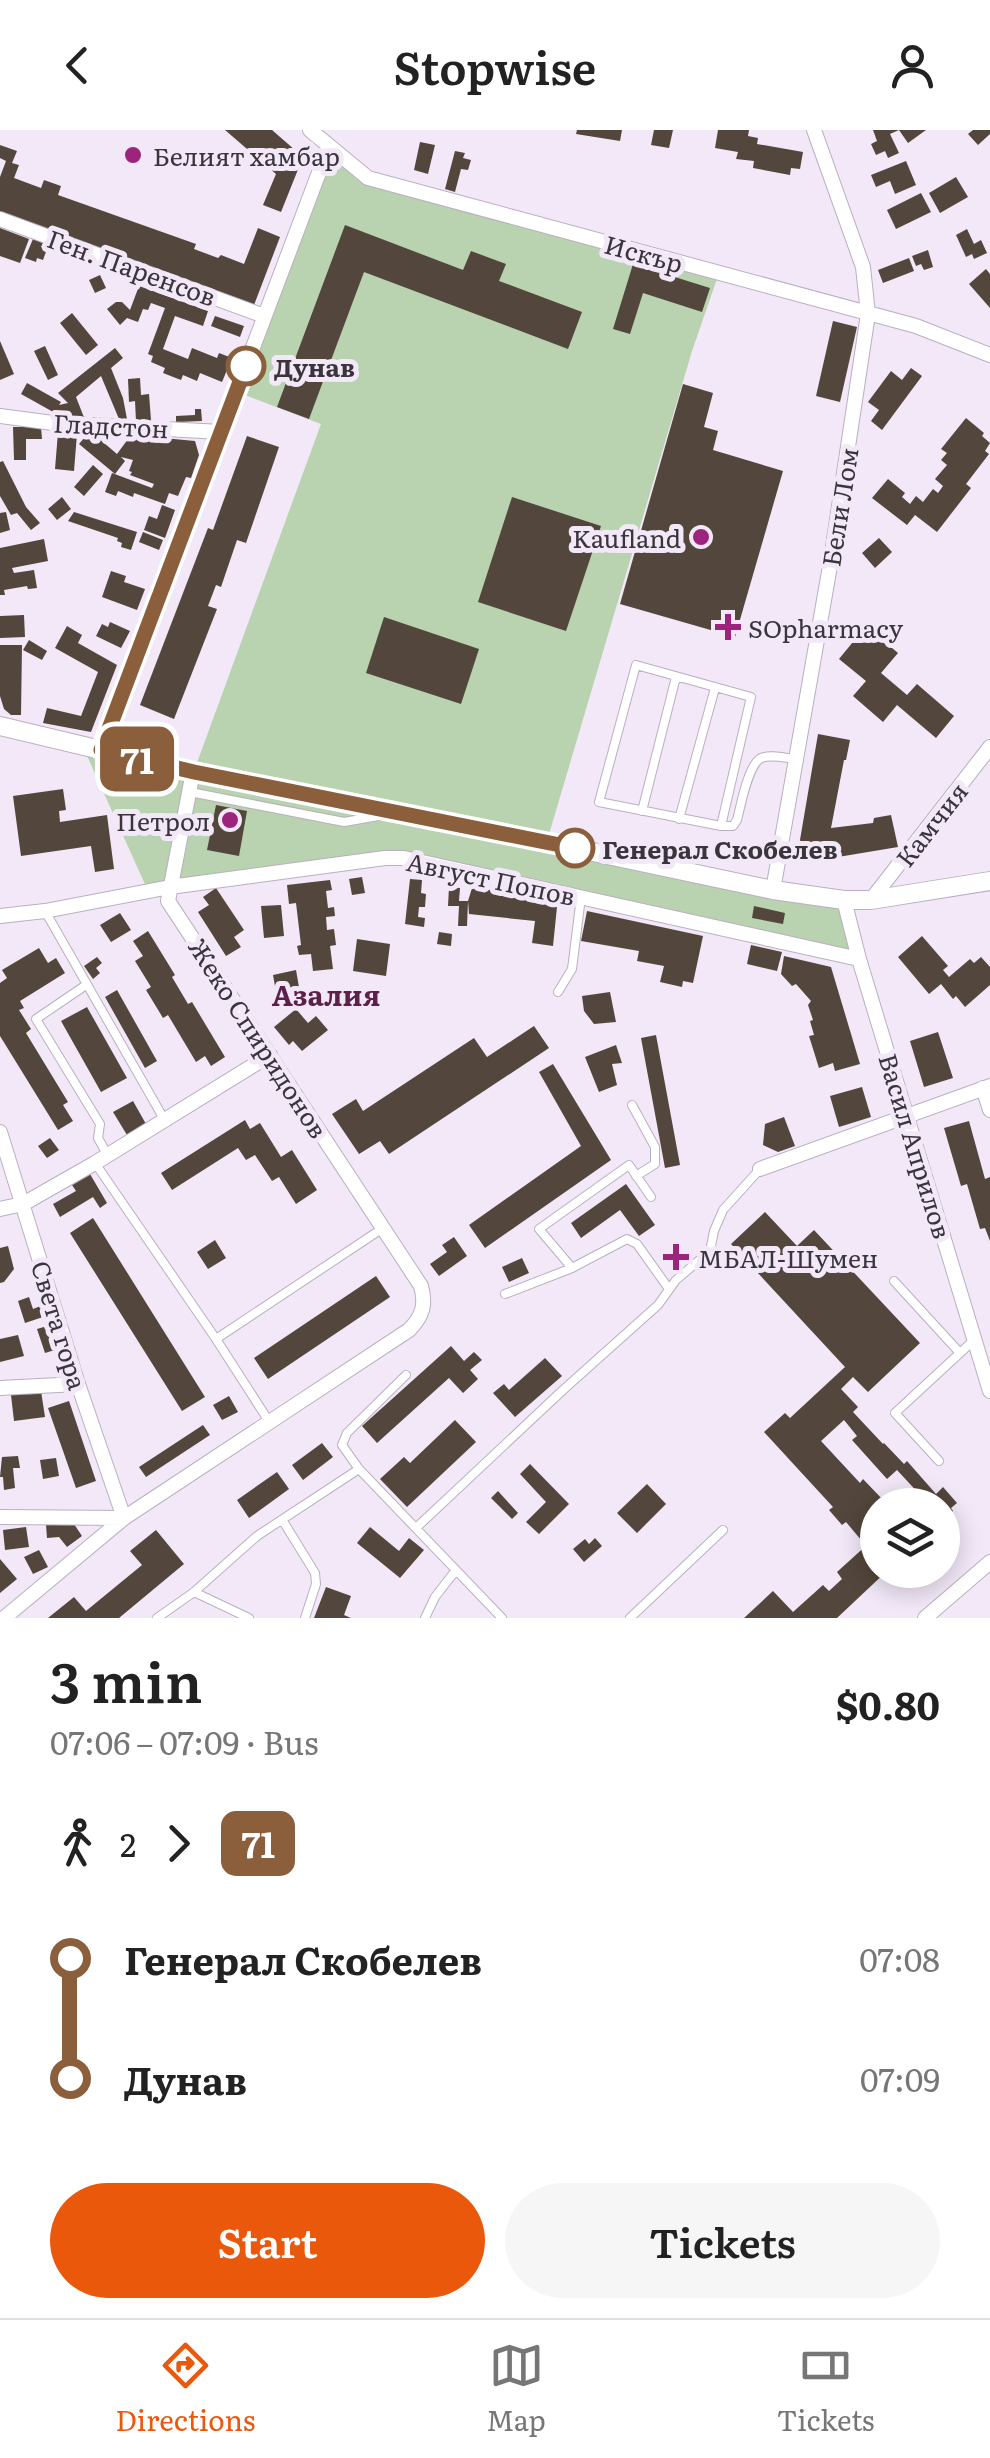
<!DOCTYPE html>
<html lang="en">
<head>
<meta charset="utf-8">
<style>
	body { margin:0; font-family:Literata,serif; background:#f6f6f6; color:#222; height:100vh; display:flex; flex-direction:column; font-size:38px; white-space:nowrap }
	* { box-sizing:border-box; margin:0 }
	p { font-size:32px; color:#767676 }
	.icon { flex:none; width:55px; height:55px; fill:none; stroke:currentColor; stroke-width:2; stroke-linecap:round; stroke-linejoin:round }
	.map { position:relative; height:1488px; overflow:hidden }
	.panel { display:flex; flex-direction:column; background:#fff; flex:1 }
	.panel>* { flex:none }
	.badge { padding:0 20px; border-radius:15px; font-size:35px; line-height:65px }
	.buttons { position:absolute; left:860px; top:1358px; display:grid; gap:20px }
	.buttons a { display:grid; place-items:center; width:100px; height:100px; border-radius:50%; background:#fff; box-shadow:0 5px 25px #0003; font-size:50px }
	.map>.badge { position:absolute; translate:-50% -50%; box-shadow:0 0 0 5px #fff }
	.legs { display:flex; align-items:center; gap:15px; height:110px; padding:0 50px; font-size:32px }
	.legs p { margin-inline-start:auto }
	.summary { display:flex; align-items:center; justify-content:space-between; height:170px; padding:0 50px }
	h1 { font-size:55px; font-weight:600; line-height:75px }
	.cta { display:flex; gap:20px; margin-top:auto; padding:20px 50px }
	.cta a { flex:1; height:115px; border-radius:60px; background:#ea580c; color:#fff; font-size:40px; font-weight:600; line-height:115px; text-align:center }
	.cta a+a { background:#f6f6f6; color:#222 }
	ul { padding:0 50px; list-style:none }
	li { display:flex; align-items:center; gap:35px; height:120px; font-size:38px }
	li i { display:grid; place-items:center; width:15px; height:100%; margin:0 12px; background:currentColor }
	li i::after { content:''; width:25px; height:25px; margin:-12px; border:8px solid; border-radius:50%; background:#fff }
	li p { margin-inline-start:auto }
	li:first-child i { background:linear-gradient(#0000 50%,currentColor 0) }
	li:last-child i { background:linear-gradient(currentColor 50%,#0000 0) }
	header { display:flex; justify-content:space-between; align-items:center; height:130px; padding:0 50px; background:#fff; font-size:45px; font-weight:600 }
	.tabs { display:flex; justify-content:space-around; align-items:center; height:140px; border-top:2px solid #e0e0e0; background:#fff; font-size:28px; color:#767676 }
	.tabs a { display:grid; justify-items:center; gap:5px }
	.tabs .active { color:#ea580c }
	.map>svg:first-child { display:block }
	.green { fill:#b9d2b0 }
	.building { fill:#53463c }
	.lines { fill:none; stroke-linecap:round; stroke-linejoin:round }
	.service-casing { stroke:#b9b0bf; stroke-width:10 }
	.minor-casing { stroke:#b9b0bf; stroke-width:16 }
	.tertiary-casing { stroke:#b9b0bf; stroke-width:20 }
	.service { stroke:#fff; stroke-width:8 }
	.minor { stroke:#fff; stroke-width:14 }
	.tertiary { stroke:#fff; stroke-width:18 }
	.line-1-casing { stroke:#fff; stroke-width:22 }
	.line-1 { stroke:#8b5e3c; stroke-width:15 }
	.poi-dot { fill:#9d247c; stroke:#f2e8f8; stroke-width:4 }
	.stop-1-dot { fill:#fff; stroke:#8b5e3c; stroke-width:5 }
	.labels { text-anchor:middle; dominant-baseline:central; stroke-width:10; stroke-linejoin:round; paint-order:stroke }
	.poi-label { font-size:25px; fill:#39353b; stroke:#f2e8f8; text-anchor:start }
	.street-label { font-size:25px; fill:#39353b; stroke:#f2e8f8 }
	.stop-label { font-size:25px; font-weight:bold; fill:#39353b; stroke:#f2e8f8; text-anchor:start }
	.neighbourhood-label { font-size:28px; font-weight:bold; fill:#5c2149; stroke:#f2e8f8 }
</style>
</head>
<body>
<header><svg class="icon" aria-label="back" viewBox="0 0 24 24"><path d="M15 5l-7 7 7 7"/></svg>Stopwise<svg class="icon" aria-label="person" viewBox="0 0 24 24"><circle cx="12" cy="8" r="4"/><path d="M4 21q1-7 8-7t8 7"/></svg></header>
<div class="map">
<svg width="990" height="1488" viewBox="0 0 990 1488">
	<rect width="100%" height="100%" fill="#f2e8f8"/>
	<path class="green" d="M329 16 368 48 719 143 692 221 547 711 844 770 859 829 404 728 149 763 83 617 194 641 321 294 237 262Z"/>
	<path class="building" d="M225 0H272L303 27 281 82 263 75 276 44Z
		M577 0H622L620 11 576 4Z
		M654 0H673L669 18 651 15Z
		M718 0H749L748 6 758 8 757 14 803 22 800 39 791 38 790 45 753 38 754 31 736 29 738 22 715 18Z
		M873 0H926L908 13 899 0 890 4 899 23 888 28 885 21 876 25 871 14 877 11Z
		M973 0H990V4L978 15 968 4Z
		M420 12 435 15 428 44 414 40Z
		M0 15 17 21 12 33 19 35 14 48 41 58 44 50 61 56 58 65 196 114 194 119 218 128 221 125 244 134 258 98 280 107 254 175 0 82V47L6 31 0 28Z
		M455 21 465 23 463 28 471 30 468 40 461 39 455 62 445 59Z
		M906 31 916 55 895 64 890 51 876 57 871 45Z
		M956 47 968 67 940 83 929 63Z
		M921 63 931 82 896 99 887 80Z
		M345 95 463 140 471 121 506 134 499 151 582 182 568 219 364 142 309 289 277 277Z
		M0 98 29 109 20 133 0 126Z
		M967 99 974 114 981 110 987 123 974 129 972 124 966 127 956 105Z
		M33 109 43 113 41 117 47 119 43 130 37 128 36 132 25 128Z
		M928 120 933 137 924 140 921 134 916 136 912 126Z
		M909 128 914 141 883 153 878 140Z
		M633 134 710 158 702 182 643 163 630 204 613 199Z
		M986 139 990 144V178L969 154Z
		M100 145 106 158 95 163 89 150Z
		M139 156 208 181 203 196 175 186 163 219 188 229 192 218 217 228 219 223 232 228 222 252 200 243 197 251 183 245 181 250 163 243 165 238 151 232 153 226 148 224 165 178 151 173 148 180 143 179 138 192 127 188 120 195 107 179 116 172H122L130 180Z
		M72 183 98 215 86 225 60 193Z
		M215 186 244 196 240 207 211 196Z
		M833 191 857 197 840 272 816 266Z
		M0 211 14 244 0 250Z
		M45 216 58 245 48 250 34 221Z
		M115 218 123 228 111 238 123 268 127 289H119L101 246 76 267 85 290 58 288 55 283 21 264 27 253 61 272 59 275 68 273 58 263Z
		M911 238 922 246 882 300 871 291 879 280 868 272 891 241 902 250Z
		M140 248 141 265 149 264 151 290 136 291 135 271 129 272 128 249Z
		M683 254 713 263 704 297 718 301 713 320 783 341 735 507 620 474Z
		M195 279H201L202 291 176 292V286L195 285Z
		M966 288 984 303 982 306 990 313 985 321 989 324 966 354 971 358 937 402 915 385 907 395 872 368 888 349 905 363 902 367 910 374 916 366 923 372 933 359 938 363 943 356 935 349 947 335 941 330 947 323 941 319Z
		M13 297H41L42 309H26V330H14Z
		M90 301 117 324 131 305 195 311 199 325 191 348 186 347 178 366 169 363 165 374 134 363 133 367 118 361 116 366 105 362 112 343 152 358 154 354 130 345 132 342 129 341 133 330 121 327 125 331 115 344 79 314Z
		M58 302 77 304 74 341 55 339Z
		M247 306 279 317 246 413 237 410 221 457 216 455 208 476 217 479 174 589 140 575 208 398 213 400Z
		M3 331 26 377 40 393 31 400 17 383 11 385 0 366V332Z
		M93 335 103 344 84 366 74 357Z
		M62 367 71 379 57 390 48 379Z
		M512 367 601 396 566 501 478 472Z
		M162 375 175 380 165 408 144 400 149 386 157 389Z
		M6 382 10 400 0 403V383Z
		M74 382 137 402 131 420 121 417 122 413 117 411 118 408 68 391Z
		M143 402 163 410 159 420 139 412Z
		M879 408 892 422 875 438 862 423Z
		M44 409 48 431 12 438 14 443 34 440 37 458 28 459 27 456 4 460 5 465H0V418Z
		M111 441 126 446 124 452 145 459 137 480 102 467Z
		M24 485 25 507 0 508V486Z
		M384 487 479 519 461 574 366 543Z
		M110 492 130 501 121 518 96 506 102 494 108 497Z
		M67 496 82 505 78 513 117 535 91 602 43 593 47 578 81 586 98 542 55 518Z
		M866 496 898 523 881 543 907 565 917 554 954 586 936 608 897 575 883 592 853 566 866 551 839 529Z
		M29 510 47 521 42 530 23 520Z
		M0 515H22L21 585H11L4 579 0 566Z
		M818 604 850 610 846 630H844L831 698 873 693 874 688 891 685 898 717 820 730 811 728 803 718 800 710Z
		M63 659 66 680 59 681 60 692 107 685 114 739 95 742 91 716 21 726 13 666Z
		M216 675 247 681 239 726 207 720Z
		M362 747 365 763 352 765 349 749Z
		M410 749 422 750 421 763 426 764 425 777H419L418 787 425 788 424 797 405 794Z
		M330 750 332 760 326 761 328 778 334 777 335 786 326 787 327 800 334 799 336 815 330 816 333 839 313 841 311 824 299 825 297 816 301 815 296 773 289 774 287 755Z
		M449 757 460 758 459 771H468L472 758 558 767 553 816 532 813 535 791 469 784 468 771 467 796H458L459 776H448Z
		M216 758 244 800 234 807 241 817 226 826 198 782 209 775 203 767Z
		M281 775 284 806 264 808 261 776Z
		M754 776 785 783 783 794 752 788Z
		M587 781 703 806 693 853 683 851 682 857 660 852 664 836 637 831 639 821 581 811Z
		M120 783 131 800 111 812 100 795Z
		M148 801 175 845 172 847 188 874 192 872 225 927 211 936 205 926 196 932 168 885 163 888 146 860 151 857 135 831 143 826 133 811Z
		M439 802 452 804 451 816 437 814Z
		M922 806 948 836 943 840 949 847 970 829 974 833 981 827 990 837V855L965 877 956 866 953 869 941 854 929 864 898 827Z
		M357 809 390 814 386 846 353 841Z
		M751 815 782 822 777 841 747 834Z
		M39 818 48 833 56 828 65 843 20 871 24 878 19 880 31 899 26 903 68 972 63 975 73 991 58 1000 0 906V853L7 848 2 840Z
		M784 826 831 837 860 934 835 941 833 933 819 938 809 906 814 905 810 891 813 890 808 875 811 871 796 854 792 856 781 844Z
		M97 827 102 833 96 838 100 843 93 849 84 836Z
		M296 840 299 857 276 862 273 845Z
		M117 860 157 931 145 938 105 867Z
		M610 862 616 892 594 894 584 881 582 866Z
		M87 877 127 948 101 962 61 891Z
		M296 879 308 893 316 886 328 900 302 921 293 911 289 915 274 897Z
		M534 896 549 918 389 1024 380 1011 359 1024 332 984 356 969 363 981 474 908 487 927Z
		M938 902 953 948 924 957 910 911Z
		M656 905 680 1035 665 1038 641 908Z
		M616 915 622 933 612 934 617 955 599 962 585 927Z
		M553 934 611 1030 485 1118 469 1095 581 1016 539 942Z
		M862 957 871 987 839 997 830 966Z
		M133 971 146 994 127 1005 113 982Z
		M784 987 795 1016 778 1022 763 1015 765 994Z
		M245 990 250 999 260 993 281 1027 292 1020 317 1060 296 1074 279 1047 272 1051 255 1025 246 1030 238 1018 172 1060 161 1043Z
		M969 991 985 1049 990 1047V1111L985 1098 980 1099 967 1054 961 1056 944 998Z
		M50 1008 59 1020 47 1028 38 1016Z
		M90 1044 107 1073 100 1078 93 1067 60 1087 53 1074 76 1061 72 1055Z
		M626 1054 655 1095 639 1106 620 1080 581 1108 571 1093Z
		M765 1082 797 1116 814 1100 920 1213 868 1262 853 1247 841 1259 858 1277 853 1282 883 1314 884 1313 904 1334 907 1331 936 1364 943 1357 957 1373 951 1378 953 1381 942 1390V1375H912L922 1367 897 1340 887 1349 852 1310 857 1306 844 1290 821 1311 860 1353 863 1349 885 1372 878 1375 873 1382 878 1387V1440H888L837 1488H744L773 1461 793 1482 823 1455 829 1461 842 1449 837 1442 869 1413 865 1408 862 1411 846 1392 842 1395 829 1380 833 1377 764 1302 785 1283 790 1288 845 1237 731 1114Z
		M93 1088 205 1267 182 1281 70 1103Z
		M454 1107 467 1126 439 1146 430 1134 447 1122 442 1115Z
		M215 1110 226 1128 208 1139 197 1122Z
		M8 1116 14 1139 4 1152 0 1153V1118Z
		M522 1128 529 1143 509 1152 502 1137Z
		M376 1146 390 1167 268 1249 254 1228Z
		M29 1167 33 1179 43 1175 46 1186 25 1193 18 1171Z
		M54 1194 61 1218 45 1223 37 1199Z
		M18 1205 24 1226 0 1232V1209Z
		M451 1216 464 1231 474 1222 482 1230 470 1240 478 1249 463 1263 449 1248 377 1313 362 1296Z
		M545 1228 562 1246 515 1287 493 1263 504 1254 509 1260Z
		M41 1261 45 1287 14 1291 11 1265Z
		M229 1266 238 1282 222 1290 213 1275Z
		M69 1271 96 1351 76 1358 48 1278Z
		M455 1290 476 1312 407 1377 380 1349 404 1327 410 1333Z
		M203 1295 210 1305 146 1347 139 1337Z
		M322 1313 333 1327 303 1350 292 1335Z
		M18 1326 20 1338H13L15 1358 4 1360 3 1347H0L2 1327Z
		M56 1328 59 1346 43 1349 40 1330Z
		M530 1334 569 1374 539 1404 526 1392 546 1372 520 1344Z
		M277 1342 289 1359 249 1388 237 1370Z
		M647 1354 666 1374 637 1403 617 1383Z
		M498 1361 518 1383 512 1389 491 1368Z
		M74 1394 82 1406 67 1417 59 1407 47 1408 46 1395Z
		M26 1397 29 1417 5 1420 3 1400Z
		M370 1397 399 1421 409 1408 424 1420 400 1448 357 1413Z
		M156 1400 184 1434 119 1488H48L74 1467 86 1481 142 1435 130 1421Z
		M595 1408 602 1416 584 1432 573 1419 585 1409 589 1414Z
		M39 1420 48 1437 33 1444 24 1427Z
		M0 1429 17 1449 0 1463Z
		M326 1457 351 1466 344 1485 351 1488H314Z"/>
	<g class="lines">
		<g class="service-casing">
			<path id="service" d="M636 535 751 567 721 696 599 672Z
				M190 662 344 692 384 685
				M642 681 676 547
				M679 689 715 558
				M721 696H733L737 690C741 675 748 635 761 628 771 624 785 628 795 629
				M45 781 164 989
				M86 855 36 889 100 994 98 1008 107 1024
				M558 862 572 839 581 767
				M632 975 655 1017V1034L636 1046
				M95 1033 216 1209 270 1293
				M572 1138 539 1099 629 1035 651 1067
				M894 1151 960 1223
				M505 1164 572 1138 627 1109 637 1114 669 1159
				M216 1209 383 1098
				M939 1331 895 1283 974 1210
				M359 1339 342 1315 347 1303 406 1245
				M283 1391 315 1443 316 1454 305 1488
				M416 1398 563 1260 658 1175 676 1150 710 1121 714 1101 723 1080 760 1039
				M194 1462 249 1488
				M157 1488 194 1462 257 1406 359 1339 502 1488
				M425 1488 435 1467 456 1440
				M630 1488 723 1400"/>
		</g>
		<g class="minor-casing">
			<path id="minor" d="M310 0 368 48 916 196 990 225
				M0 89 264 186
				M0 286 53 293 221 302
				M101 620 329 16
				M773 760 830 436 868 184 863 137 814 0
				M844 770 859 829 990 1261
				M871 770 990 617
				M0 786 45 781 170 757 385 728H404L859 829
				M983 958 990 980
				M0 1002 78 1254 124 1388
				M760 1039 990 956
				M0 1079 23 1074 95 1033 270 925
				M0 1258 78 1254
				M0 1387 124 1388
				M4 1488 124 1388 409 1200C423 1186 426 1174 421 1156L168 771 193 642
				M925 1488 990 1432"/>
		</g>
		<g class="tertiary-casing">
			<path id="tertiary" d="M0 596 193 642 546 712 773 760 844 770H871L990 751"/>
		</g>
		<use href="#service" class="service"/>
		<use href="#minor" class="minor"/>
		<use href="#tertiary" class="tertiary"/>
	</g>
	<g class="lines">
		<g class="line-1-casing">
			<path id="line-1" d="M246 236 101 620 194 642 575 718"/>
		</g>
		<use href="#line-1" class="line-1"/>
	</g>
	<g class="poi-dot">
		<circle cx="133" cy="25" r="10"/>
		<circle cx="701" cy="407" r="10"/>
		<path d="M723 482h10v10h10v10h-10v10h-10v-10h-10v-10h10z"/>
		<circle cx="230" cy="690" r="10"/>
		<path d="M671 1112h10v10h10v10h-10v10h-10v-10h-10v-10h10z"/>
	</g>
	<g class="stop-1-dot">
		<circle cx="246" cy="236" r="18"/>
		<circle cx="575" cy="718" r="18"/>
	</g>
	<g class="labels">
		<g class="poi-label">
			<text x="153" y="25">Белият хамбар</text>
			<text x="681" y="407" text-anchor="end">Kaufland</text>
			<text x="748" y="497">SOpharmacy</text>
			<text x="210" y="690" text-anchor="end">Петрол</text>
			<text x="698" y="1127">МБАЛ-Шумен</text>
		</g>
		<g class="street-label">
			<text transform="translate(644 123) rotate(15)">Искър</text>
			<text transform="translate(132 137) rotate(20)">Ген. Паренсов</text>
			<text transform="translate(111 295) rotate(3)">Гладстон</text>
			<text transform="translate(839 377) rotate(-81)">Бели Лом</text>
			<text transform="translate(931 694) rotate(-52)">Камчия</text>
			<text transform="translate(491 748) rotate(12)">Август Попов</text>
			<text transform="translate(259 908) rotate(57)">Жеко Спиридонов</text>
			<text transform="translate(916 1016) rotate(73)">Васил Априлов</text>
			<text transform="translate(60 1195) rotate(73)">Света гора</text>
		</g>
		<g class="stop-label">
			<text x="274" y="236">Дунав</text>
			<text x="602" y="718">Генерал Скобелев</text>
		</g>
		<g class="neighbourhood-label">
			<text x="326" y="864">Азалия</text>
		</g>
	</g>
</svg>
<div class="buttons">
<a><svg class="icon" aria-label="layers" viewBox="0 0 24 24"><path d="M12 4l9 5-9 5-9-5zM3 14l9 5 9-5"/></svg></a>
</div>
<b class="badge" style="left:137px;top:629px;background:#8b5e3c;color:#fff">71</b>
</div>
<section class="panel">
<div class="summary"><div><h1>3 min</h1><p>07:06 – 07:09 · Bus</p></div><b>$0.80</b></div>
<div class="legs"><svg class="icon" aria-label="walk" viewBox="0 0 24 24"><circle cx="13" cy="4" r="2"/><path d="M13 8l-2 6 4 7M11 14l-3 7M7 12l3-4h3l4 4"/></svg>2<svg class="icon" aria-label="forward" viewBox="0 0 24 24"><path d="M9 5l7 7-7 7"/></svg><b class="badge" style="background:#8b5e3c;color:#fff">71</b></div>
<ul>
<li><i style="color:#8b5e3c"></i><b>Генерал Скобелев</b><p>07:08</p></li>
<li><i style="color:#8b5e3c"></i><b>Дунав</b><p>07:09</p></li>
</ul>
<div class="cta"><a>Start</a><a>Tickets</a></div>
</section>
<nav class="tabs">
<a class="active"><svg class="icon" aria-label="directions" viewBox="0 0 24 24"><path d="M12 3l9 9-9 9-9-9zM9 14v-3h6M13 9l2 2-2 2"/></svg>Directions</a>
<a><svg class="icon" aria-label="map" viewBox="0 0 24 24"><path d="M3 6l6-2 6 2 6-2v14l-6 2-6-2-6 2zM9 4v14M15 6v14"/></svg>Map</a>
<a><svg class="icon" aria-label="tickets" viewBox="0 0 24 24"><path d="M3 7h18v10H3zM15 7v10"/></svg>Tickets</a>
</nav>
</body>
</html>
